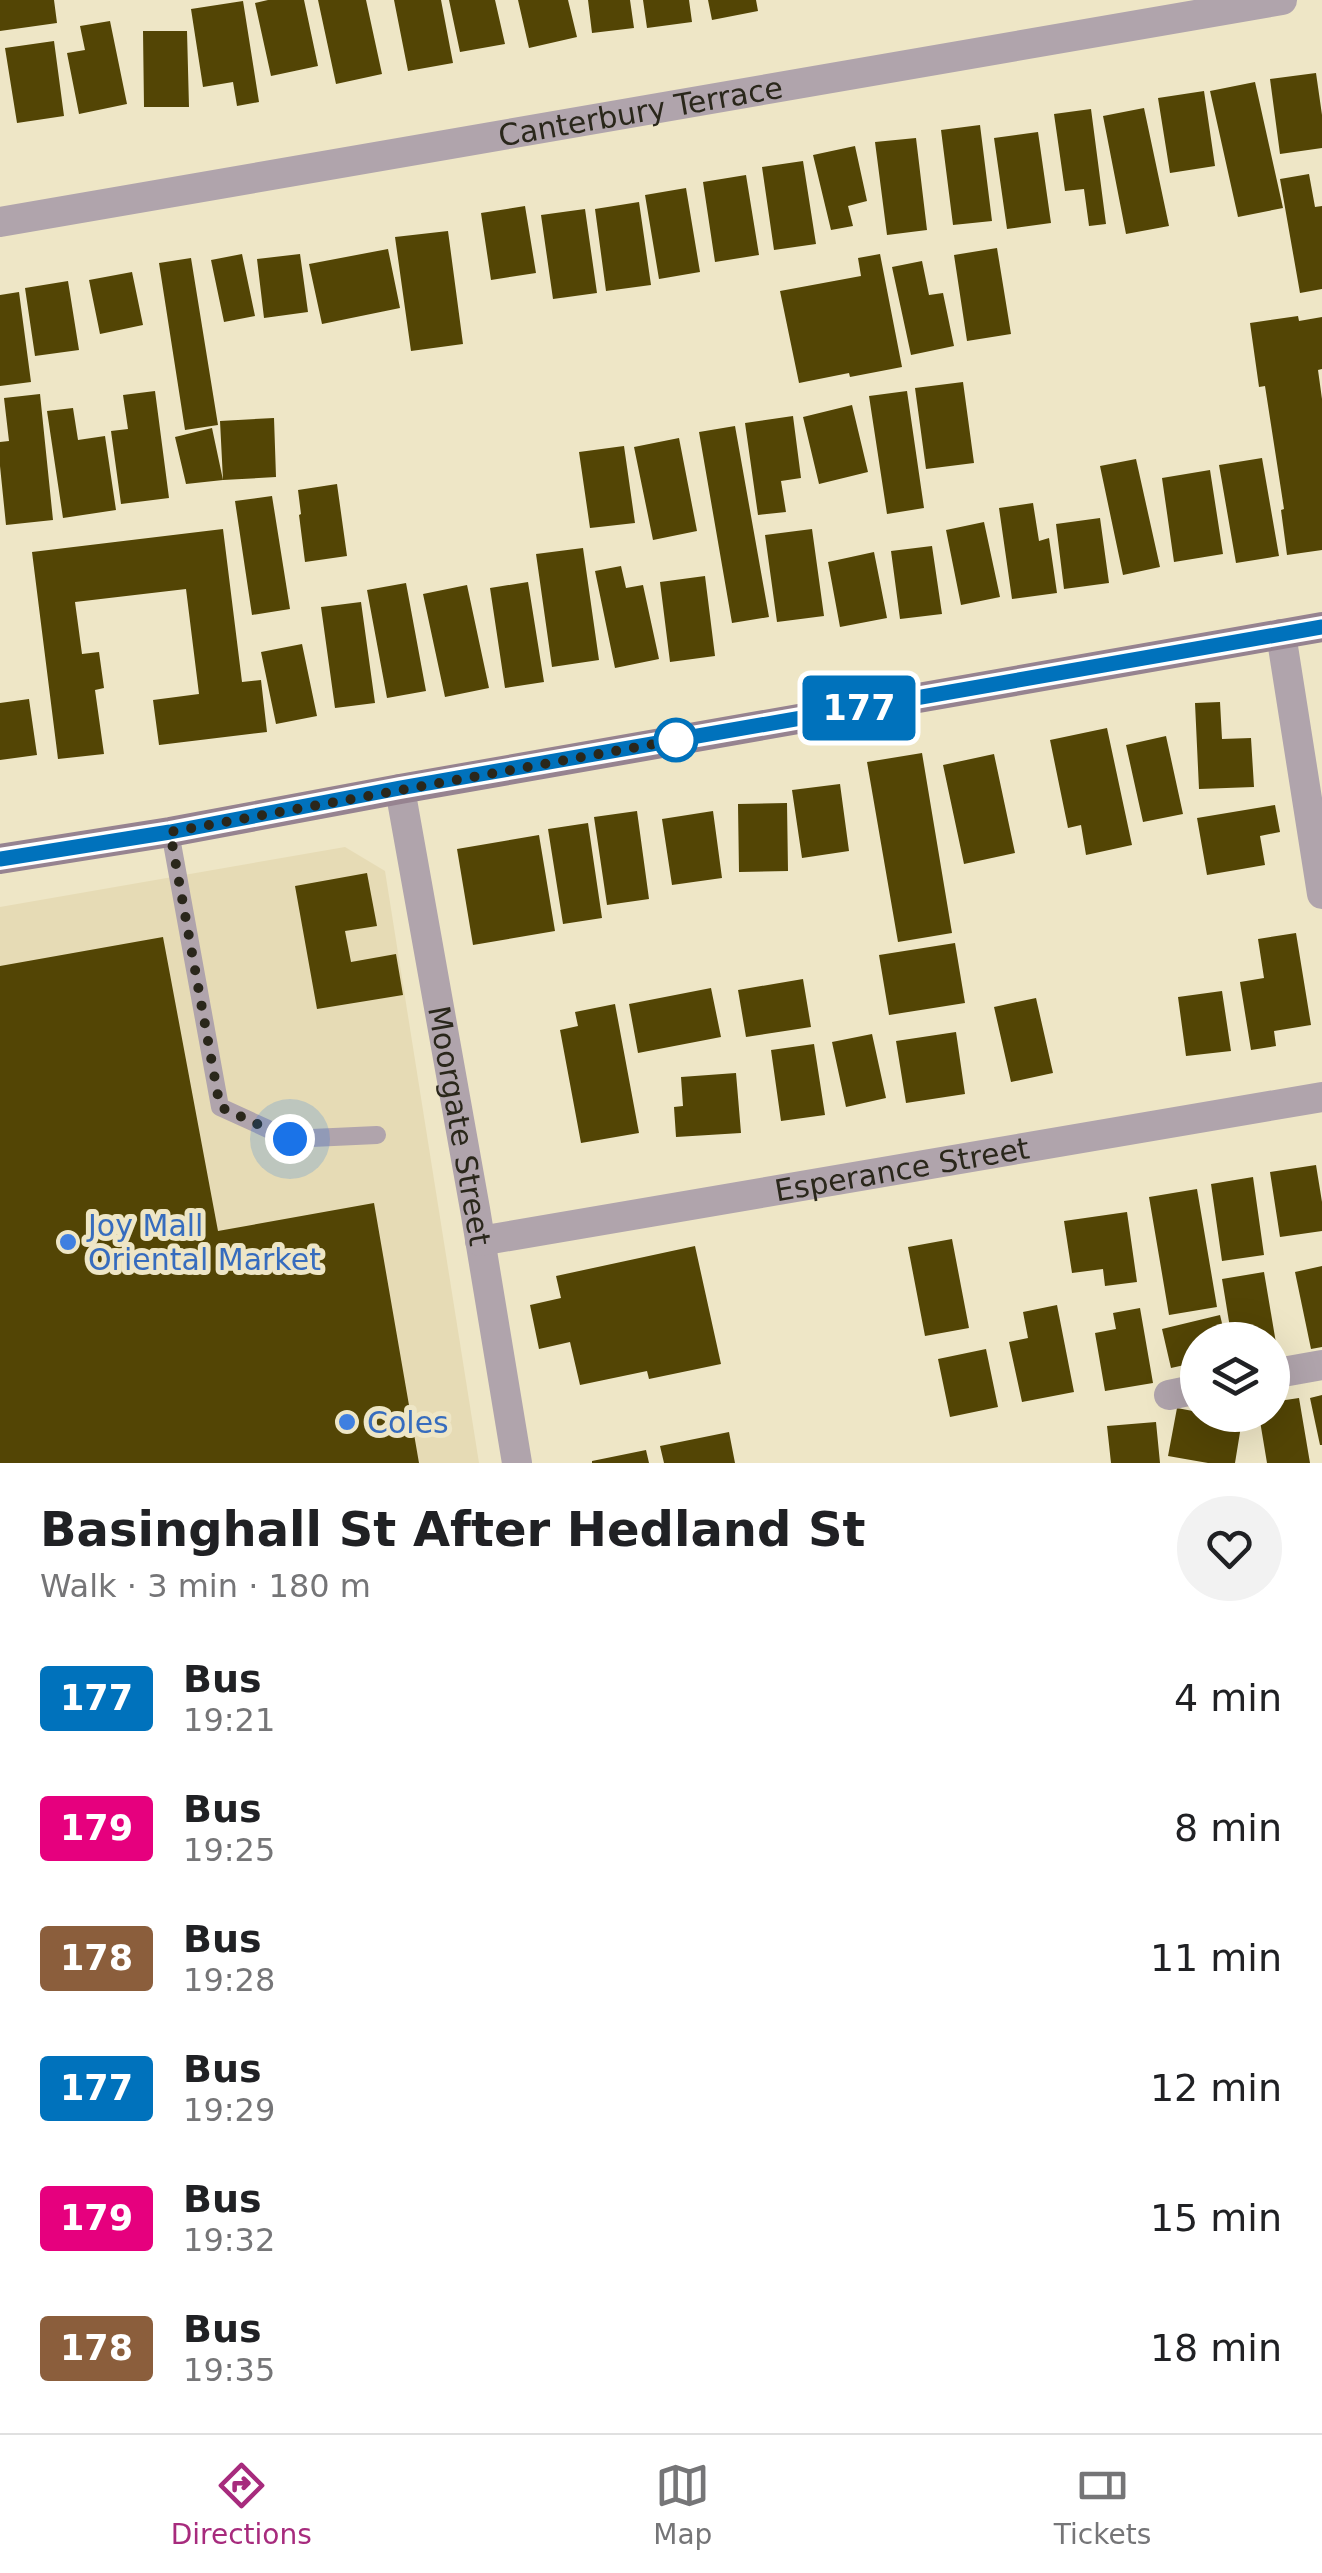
<!DOCTYPE html>
<html lang="en">
<head>
<meta charset="utf-8">
<style>
	body { margin:0; font-family:"DejaVu Sans",sans-serif; background:#f2f2f2; color:#202124; height:100vh; display:flex; flex-direction:column; font-size:38px; white-space:nowrap }
	* { box-sizing:border-box; margin:0 }
	p { font-size:32px; color:#757577 }
	.icon { flex:none; width:55px; height:55px; fill:none; stroke:currentColor; stroke-width:2; stroke-linecap:round; stroke-linejoin:round }
	.map { position:relative; height:1463px; overflow:hidden }
	.sheet { display:flex; flex-direction:column; background:#fff; flex:1 }
	.sheet>* { flex:none }
	.badge { padding:0 20px; border-radius:8px; font-size:35px; line-height:65px }
	.fabs { position:absolute; left:1180px; top:1322px; display:grid; gap:20px }
	.fabs a { display:grid; place-items:center; width:110px; height:110px; border-radius:50%; background:#fff; box-shadow:0 10px 40px #0002; font-size:50px }
	.you { position:absolute; width:50px; height:50px; margin:-25px; border:8px solid #fff; border-radius:50%; background:#1a73e8; box-shadow:0 0 0 15px #1a73e833 }
	.map>.badge { position:absolute; translate:-50% -50%; box-shadow:0 0 0 5px #fff }
	.round { display:grid; place-items:center; flex:none; width:105px; height:105px; border-radius:52px; background:#f2f2f2 }
	.summary { display:flex; align-items:center; justify-content:space-between; height:170px; padding:0 40px }
	h1 { font-size:48px; font-weight:700; line-height:75px }
	ul { padding:0; list-style:none }
	li { display:flex; align-items:center; gap:30px; height:130px; padding:0 40px }
	li div { flex:1 }
	li b { display:block; font-size:38px }
	li em { font-style:normal }
	li .badge { min-width:110px; font-weight:700; text-align:center }
	.dock { display:flex; justify-content:space-around; align-items:center; height:140px; border-top:2px solid #e0e0e0; background:#fff; font-size:28px; color:#757577 }
	.dock a { display:grid; justify-items:center; gap:5px }
	.dock .on { color:#a72b7d }
	.map>svg:first-child { display:block }
	.built { fill:#e6dbb5 }
	.building { fill:#534505 }
	.lines { fill:none; stroke-linecap:round; stroke-linejoin:round }
	.lane { stroke:#b0a4ac; stroke-width:18 }
	.street { stroke:#b0a4ac; stroke-width:30 }
	.secondary { stroke:#968390; stroke-width:30 }
	.line-casing { stroke:#fff; stroke-width:22 }
	.line { stroke:#0072bc; stroke-width:15 }
	.walk { stroke:#2a271b; stroke-width:10; stroke-dasharray:0 18 }
	.stop-dot { fill:#fff; stroke:#0072bc; stroke-width:5 }
	.shop-dot { fill:#3f7fe0; stroke:#eee6c6; stroke-width:4 }
	.labels { text-anchor:middle; dominant-baseline:central; stroke-width:10; stroke-linejoin:round; paint-order:stroke }
	.street-label { font-size:30px; fill:#2a271b; stroke:#eee6c6 }
	.shop-label { font-size:30px; fill:#366cbe; stroke:#eee6c6; text-anchor:start }
</style>
</head>
<body>
<div class="map">
<svg width="1322" height="1463" viewBox="0 0 1322 1463">
	<rect width="100%" height="100%" fill="#eee6c6"/>
	<path class="built" d="M345 847 385 871 479 1463H0V907Z"/>
	<path class="building" d="M0 0H54L57 23 0 31Z
		M268 0H304L318 66 271 76 255 3Z
		M318 0H366L382 74 336 84Z
		M394 0H441L453 63 408 71Z
		M449 0H495L505 44 460 52Z
		M518 0H568L577 37 529 48Z
		M588 0H630L634 28 592 33Z
		M643 0H689L692 22 647 28Z
		M708 0H756L758 11 712 20Z
		M243 1 259 102 237 106 233 82 203 87 191 9Z
		M110 21 127 104 79 114 67 53 85 50 80 26Z
		M143 31H187L189 107H144Z
		M54 41 64 116 17 123 5 48Z
		M1316 73 1322 115V148L1280 154 1270 79Z
		M1255 82 1283 208 1238 217 1210 91Z
		M1204 91 1215 166 1170 173 1158 98Z
		M1144 108 1169 226 1126 234 1103 116Z
		M1091 109 1106 224 1089 226 1084 189 1065 191 1054 114Z
		M980 125 992 221 953 225 941 130Z
		M1038 132 1051 223 1007 229 994 138Z
		M916 138 927 230 887 235 875 142Z
		M855 146 867 201 848 206 853 226 831 230 813 155Z
		M803 161 816 244 774 250 762 167Z
		M1309 174 1315 207 1322 206V289L1300 293 1280 179Z
		M746 175 759 255 715 262 703 182Z
		M686 188 700 272 659 279 645 195Z
		M639 202 651 285 606 291 595 209Z
		M525 206 536 273 491 280 481 213Z
		M585 209 597 293 553 299 541 215Z
		M448 231 463 344 411 351 395 237Z
		M997 248 1011 334 967 341 954 255Z
		M388 249 400 308 322 324 309 264Z
		M242 254 255 316 224 322 211 260Z
		M300 254 308 312 264 318 257 259Z
		M880 254 902 367 850 377 849 373 799 383 780 291 861 276 858 258Z
		M191 258 218 425 185 430 159 263Z
		M922 261 929 295 943 293 954 346 911 355 892 267Z
		M132 272 143 325 100 334 89 280Z
		M68 281 79 350 35 356 25 288Z
		M19 292 31 382 0 386V295Z
		M1298 316 1299 321 1322 317V369L1318 370 1322 399V550L1287 555 1281 510 1284 509 1265 386 1259 387 1250 323Z
		M963 382 974 463 926 469 915 388Z
		M155 391 169 498 121 504 111 431 128 429 123 395Z
		M907 391 924 508 887 514 869 396Z
		M40 394 53 520 6 525 0 466V442L9 441 4 398Z
		M852 405 868 472 819 484 803 417Z
		M73 408 78 440 105 436 116 510 63 518 47 411Z
		M793 416 801 478 781 481 786 512 758 515 745 423Z
		M274 418 276 477 223 480 220 421Z
		M735 426 769 617 732 623 699 432Z
		M212 428 223 480 186 484 175 437Z
		M679 438 697 531 653 540 634 447Z
		M624 446 635 523 590 528 579 452Z
		M1262 458 1279 556 1236 563 1219 465Z
		M1136 459 1160 567 1123 575 1100 466Z
		M1210 470 1223 554 1174 562 1162 478Z
		M337 484 347 556 305 562 299 515 301 514 298 490Z
		M272 496 290 609 252 615 235 501Z
		M1033 503 1039 541 1049 538 1057 593 1012 599 999 508Z
		M1100 518 1109 583 1064 589 1056 524Z
		M984 522 1000 597 961 605 946 530Z
		M223 529 242 682 261 680 267 732 159 745 153 700 199 694 186 589 75 602 82 654 99 652 104 688 95 690 104 754 58 759 32 552Z
		M812 529 824 616 777 622 765 535Z
		M932 546 942 614 900 619 891 551Z
		M583 548 599 660 552 667 536 554Z
		M874 552 887 618 840 627 828 562Z
		M621 566 626 588 643 585 659 659 615 668 595 571Z
		M705 576 715 656 670 662 660 582Z
		M528 582 544 682 505 688 490 588Z
		M406 583 426 691 387 698 367 590Z
		M467 585 489 688 445 697 423 594Z
		M361 602 375 703 335 708 321 607Z
		M302 644 317 716 276 724 261 652Z
		M29 699 37 755 0 760V703Z
		M1220 702 1222 739 1251 738 1254 787 1199 789 1195 703Z
		M1107 728 1132 845 1086 855 1081 825 1068 828 1050 740Z
		M1166 736 1183 814 1143 822 1126 745Z
		M922 753 952 933 898 942 867 762Z
		M994 754 1015 853 964 864 943 765Z
		M840 784 849 851 802 858 792 790Z
		M787 803 788 871 739 872 738 804Z
		M1275 805 1280 832 1260 836 1265 865 1207 875 1197 818Z
		M637 811 649 899 607 905 594 817Z
		M713 811 722 878 672 885 662 819Z
		M588 823 602 918 563 924 548 829Z
		M539 835 555 931 473 945 457 849Z
		M367 873 377 926 345 931 351 962 396 954 403 995 317 1009 295 886Z
		M1296 933 1311 1025 1274 1031 1276 1046 1251 1050 1240 982 1264 978 1258 939Z
		M163 937 218 1231 374 1203 419 1463H0V966Z
		M955 943 965 1003 889 1015 879 955Z
		M803 979 811 1027 746 1037 738 990Z
		M711 988 721 1037 638 1053 629 1004Z
		M1222 991 1231 1051 1186 1056 1178 997Z
		M1036 998 1053 1073 1011 1082 994 1007Z
		M615 1004 639 1133 581 1143 560 1030 578 1026 575 1012Z
		M956 1032 965 1094 906 1103 896 1041Z
		M872 1034 886 1098 846 1107 832 1042Z
		M814 1044 825 1115 781 1121 771 1050Z
		M736 1073 741 1133 676 1137 674 1107 683 1106 681 1077Z
		M1316 1165 1322 1202V1231L1280 1237 1270 1172Z
		M1253 1177 1264 1255 1222 1261 1211 1184Z
		M1197 1189 1217 1307 1169 1315 1149 1197Z
		M1127 1212 1137 1282 1105 1286 1103 1269 1072 1273 1064 1221Z
		M952 1239 969 1328 925 1336 908 1247Z
		M695 1246 721 1364 649 1379 647 1371 580 1385 570 1342 539 1349 530 1305 561 1298 556 1276Z
		M1322 1266V1347L1311 1349 1295 1272Z
		M1264 1272 1277 1349H1272V1340H1232L1222 1279Z
		M1057 1305 1074 1392 1022 1402 1009 1342 1028 1338 1023 1312Z
		M1140 1308 1153 1383 1105 1391 1095 1333 1116 1329 1113 1313Z
		M1220 1315 1226 1340H1198V1362L1171 1368 1162 1329Z
		M986 1349 998 1407 950 1417 938 1359Z
		M1322 1395V1445H1320L1310 1398Z
		M1299 1398 1310 1463H1267L1259 1415H1272V1402Z
		M1177 1408 1198 1412V1415H1215L1242 1420 1235 1463H1208L1168 1456Z
		M1156 1422 1160 1463H1111L1107 1426Z
		M729 1432 735 1463H664L660 1446Z
		M646 1450 649 1463H592V1461Z"/>
	<g class="lines">
		<path class="lane" d="M170 832 220 1107 290 1139 377 1135"/>
		<g class="street">
			<path id="s1" d="M0 222 1282 0"/>
			<path d="M1281 634 1322 894"/>
			<path id="s2" d="M400 789 475 1209 517 1463"/>
			<path id="s3" d="M480 1241 1322 1097"/>
			<path d="M1272 1374 1322 1365"/>
			<path d="M1169 1395 1198 1389"/>
		</g>
		<path class="secondary" d="M0 859 170 832 400 789 1322 627"/>
	</g>
	<g class="lines">
		<g class="line-casing">
			<path id="line" d="M0 859 170 832 400 788 1322 627"/>
		</g>
		<use href="#line" class="line"/>
		<path class="walk" d="M290 1139 220 1107 170 832 676 740"/>
	</g>
	<circle class="stop-dot" cx="676" cy="740" r="20"/>
	<g class="shop-dot">
		<circle cx="68" cy="1242" r="10"/>
		<circle cx="347" cy="1422" r="10"/>
	</g>
	<g class="labels">
		<g class="street-label">
			<text stroke="none"><textPath href="#s1" startOffset="650">Canterbury Terrace</textPath></text>
			<text stroke="none"><textPath href="#s2" startOffset="342">Moorgate Street</textPath></text>
			<text stroke="none"><textPath href="#s3" startOffset="428">Esperance Street</textPath></text>
		</g>
		<g class="shop-label">
			<text x="88" y="1225">Joy Mall<tspan x="88" dy="34">Oriental Market</tspan></text>
			<text x="367" y="1422">Coles</text>
		</g>
	</g>
</svg>
<div class="fabs">
<a><svg class="icon" aria-label="layers" viewBox="0 0 24 24"><path d="M12 4l9 5-9 5-9-5zM3 14l9 5 9-5"/></svg></a>
</div>
<div class="you" style="left:290px;top:1139px"></div>
<b class="badge" style="left:859px;top:708px;background:#0072bc;color:#fff">177</b>
</div>
<section class="sheet">
<div class="summary"><div><h1>Basinghall St After Hedland St</h1><p>Walk · 3 min · 180 m</p></div><a class="round"><svg class="icon" aria-label="heart" viewBox="0 0 24 24"><path d="M12 20l-8-8c-3-5 5-10 8-4 3-6 11-1 8 4z"/></svg></a></div>
<ul>
<li><span class="badge" style="background:#0072bc;color:#fff">177</span><div><b>Bus</b><p>19:21</p></div><em>4 min</em></li>
<li><span class="badge" style="background:#e6007e;color:#fff">179</span><div><b>Bus</b><p>19:25</p></div><em>8 min</em></li>
<li><span class="badge" style="background:#8b5e3c;color:#fff">178</span><div><b>Bus</b><p>19:28</p></div><em>11 min</em></li>
<li><span class="badge" style="background:#0072bc;color:#fff">177</span><div><b>Bus</b><p>19:29</p></div><em>12 min</em></li>
<li><span class="badge" style="background:#e6007e;color:#fff">179</span><div><b>Bus</b><p>19:32</p></div><em>15 min</em></li>
<li><span class="badge" style="background:#8b5e3c;color:#fff">178</span><div><b>Bus</b><p>19:35</p></div><em>18 min</em></li>
</ul>
</section>
<nav class="dock">
<a class="on"><svg class="icon" aria-label="directions" viewBox="0 0 24 24"><path d="M12 3l9 9-9 9-9-9zM9 14v-3h6M13 9l2 2-2 2"/></svg>Directions</a>
<a><svg class="icon" aria-label="map" viewBox="0 0 24 24"><path d="M3 6l6-2 6 2 6-2v14l-6 2-6-2-6 2zM9 4v14M15 6v14"/></svg>Map</a>
<a><svg class="icon" aria-label="tickets" viewBox="0 0 24 24"><path d="M3 7h18v10H3zM15 7v10"/></svg>Tickets</a>
</nav>
</body>
</html>
